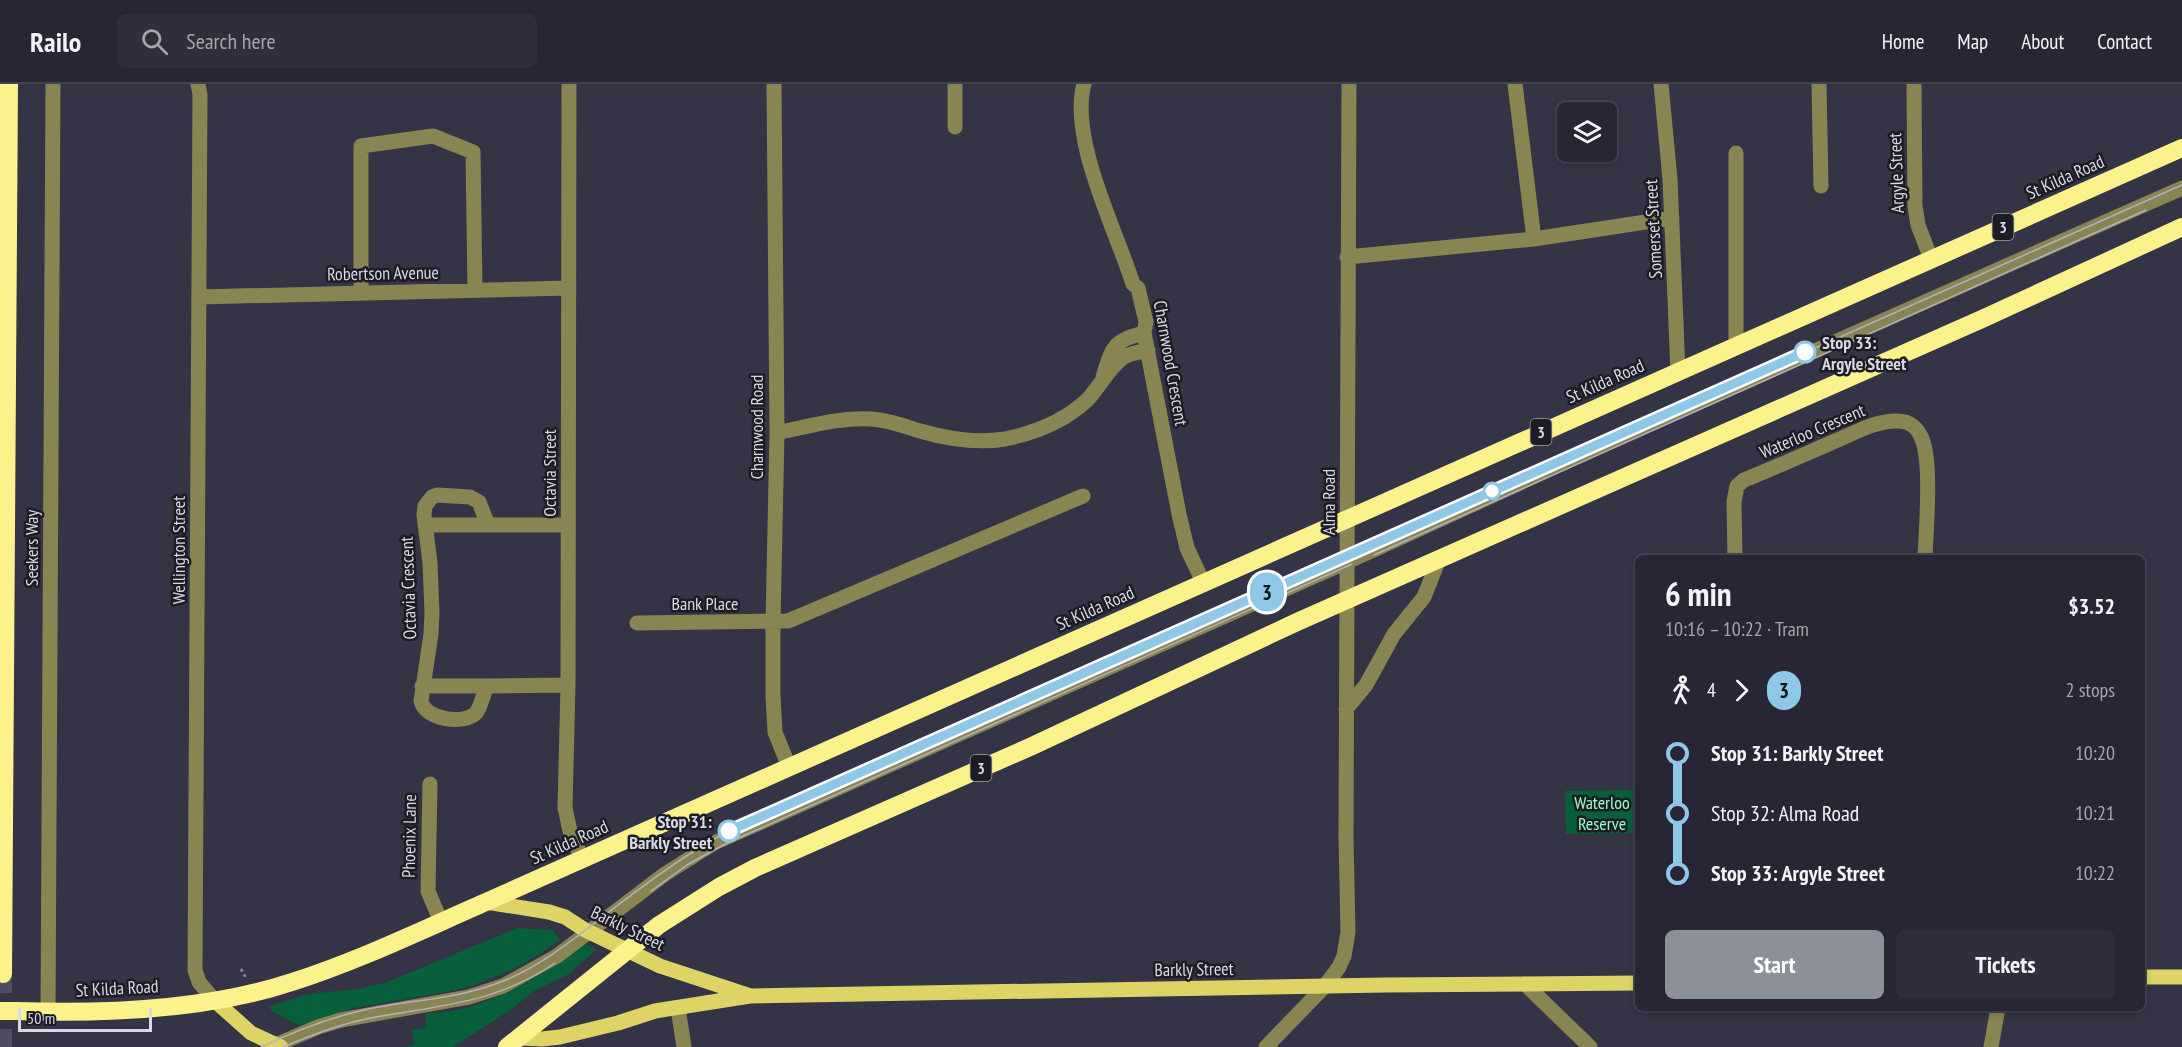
<!DOCTYPE html>
<html lang="en">
<head>
<meta charset="utf-8">
<style>
	body { margin:0; font-family:"PT Sans Narrow",sans-serif; background:#302e3c; color:#f1f3f6; height:100vh; display:flex; flex-direction:column; font-size:22px; white-space:nowrap }
	* { box-sizing:border-box; margin:0 }
	p { font-size:20px; color:#a5a5ac }
	.icon { flex:none; width:33px; height:33px; fill:none; stroke:currentColor; stroke-width:2; stroke-linecap:round; stroke-linejoin:round }
	.map { position:relative; flex:1; overflow:hidden }
	.drawer { position:absolute; left:1635px; top:471px; width:510px; height:456px; display:flex; flex-direction:column; background:#282634; border-radius:9px; box-shadow:0 3px 9px #0003,0 0 0 2px #44434f }
	.drawer>* { flex:none }
	.badge { padding:0 12px; border-radius:20px; font-size:21px; line-height:39px }
	.tools { position:absolute; left:1557px; top:18px; display:grid; gap:12px }
	.tools a { display:grid; place-items:center; width:60px; height:60px; border-radius:9px; background:#282634; box-shadow:0 3px 9px #0003,0 0 0 2px #44434f; font-size:30px }
	.scale { position:absolute; left:18px; bottom:15px; width:134px; box-sizing:border-box; padding-left:6px; border:3px solid #d9d8e5; border-top:0; font-size:16px; line-height:21px; white-space:nowrap; color:#d9d8e5; -webkit-text-stroke:4px #1d1c25; paint-order:stroke }
	.map>.badge { position:absolute; translate:-50% -50%; box-shadow:0 0 0 3px #fff }
	.legs { display:flex; align-items:center; gap:9px; height:66px; padding:0 30px; font-size:20px }
	.legs p { margin-inline-start:auto }
	.headline { display:flex; align-items:center; justify-content:space-between; height:102px; padding:0 30px }
	h1 { font-size:33px; font-weight:800; line-height:45px }
	.primary-button { display:flex; gap:12px; margin-top:auto; padding:12px 30px }
	.primary-button a { flex:1; height:69px; border-radius:9px; background:#8c9099; color:#fff; font-size:24px; font-weight:800; line-height:69px; text-align:center }
	.primary-button a+a { background:#302e3c; color:#f1f3f6 }
	ul { padding:0 30px; list-style:none }
	li { display:flex; align-items:center; gap:21px; height:60px; font-size:22px }
	li i { display:grid; place-items:center; width:9px; height:100%; margin:0 8px; background:currentColor }
	li i::after { content:''; width:15px; height:15px; margin:-8px; border:4px solid; border-radius:50%; background:#282634 }
	li p { margin-inline-start:auto }
	li:first-child i { background:linear-gradient(#0000 50%,currentColor 0) }
	li:last-child i { background:linear-gradient(currentColor 50%,#0000 0) }
	header { display:flex; align-items:center; gap:36px; box-sizing:border-box; height:84px; padding:0 30px; background:#282634; border-bottom:2px solid #44434f }
	header strong { font-size:28px }
	nav { display:flex; gap:33px; margin-inline-start:auto; font-size:21px }
	.search { width:420px; height:54px; background:#302e3c; display:flex; align-items:center; gap:15px; box-sizing:border-box; padding:0 21px; border-radius:9px; color:#a5a5ac; font-size:22px }
	.map>svg:first-child { display:block }
	.green { fill:#075f3c }
	.lines { fill:none; stroke-linecap:round; stroke-linejoin:round }
	.highway-tunnel { stroke:#4e4c5e; stroke-width:18; stroke-dasharray:18 9; stroke-linecap:butt }
	.path { stroke:#838192; stroke-width:3; stroke-dasharray:3 3; stroke-linecap:butt }
	.minor { stroke:#898552; stroke-width:15 }
	.major { stroke:#ded365; stroke-width:15 }
	.highway { stroke:#fbf28b; stroke-width:18 }
	.tram { stroke:#b2b1bf; stroke-width:1.5 }
	.highway-bridge { stroke:#fbf28b; stroke-width:18 }
	.line-1-casing { stroke:#fff; stroke-width:14 }
	.line-1 { stroke:#8dc8e8; stroke-width:9 }
	.stop-1-dot { fill:#fff; stroke:#8dc8e8; stroke-width:3 }
	.labels { text-anchor:middle; dominant-baseline:central; stroke-width:5; stroke-linejoin:round; paint-order:stroke }
	.shield { fill:#1d1c25; stroke:#a1a0ab; stroke-width:1.5 }
	.shield-label { font-size:16px; font-weight:bold; fill:#d9d8e5 }
	.street-label { font-size:18px; fill:#d9d8e5; stroke:#1d1c25 }
	.stop-label { font-size:18px; font-weight:bold; fill:#d9d8e5; stroke:#1d1c25; text-anchor:start }
	.park-label { font-size:18px; fill:#95fdc5; stroke:#1d1c25 }
</style>
</head>
<body>
<header>
<strong>Railo</strong>
<div class="search"><svg class="icon" aria-label="search" viewBox="0 0 24 24"><circle cx="10" cy="10" r="6"/><path d="M15 15l6 6"/></svg>Search here</div>
<nav><a>Home</a><a>Map</a><a>About</a><a>Contact</a></nav>
</header>
<div class="map">
<svg width="2182" height="963" viewBox="0 0 2182 963">
	<rect width="100%" height="100%" fill="#353346"/>
	<path class="green" d="M1638 706V749L1566 750 1565 707Z
		M517 844 553 846 560 856 539 871 514 885 474 901 456 906 354 924 300 942 272 927 269 923 308 910 356 905 385 899Z
		M583 859 597 865 569 890 534 907 513 924 453 963H403L414 961 412 946 426 944 425 930C444 928 465 926 484 918 520 904 551 880 583 859Z"/>
	<g class="lines">
		<path class="highway-tunnel" d="M3 963V890"/>
		<path class="path" d="M241 885 246 894"/>
		<path class="minor" d="M198 0 200 11 195 886 199 898 214 916
			M569 0 568 601 565 724 570 747 582 775
			M774 0 777 349 773 539V612L775 648 789 683
			M1084 0C1069 55 1116 146 1133 200L1138 204 1146 238 1144 249 1179 430 1187 464 1203 498
			M1515 0 1534 155
			M1661 0 1670 95 1678 288
			M1819 0 1821 102
			M1914 0 1915 122 1918 141 1931 175
			M955 43V0
			M1347 173 1534 155 1672 134
			M361 209V62L433 52 473 68 475 206
			M199 213 569 204
			M1736 262V69
			M1103 293C1112 264 1113 256 1144 249
			M777 349C810 342 846 331 880 336 894 338 907 343 920 347 948 355 976 360 1005 355 1034 349 1065 337 1087 316 1099 304 1111 280 1126 272 1132 269 1141 268 1148 266
			M425 441H488
			M1735 474 1734 418 1737 402 1744 396C1774 384 1803 371 1833 358 1853 350 1876 336 1898 337 1909 337 1918 344 1922 355 1932 379 1926 446 1925 474
			M637 539 788 537 1083 412
			M568 601 488 602C482 610 482 622 476 629 464 641 425 636 421 617L431 550 432 529 430 479 424 431 425 422 432 413 437 411 470 413 479 418 488 441H568
			M422 602H488
			M1346 625 1366 601 1394 550 1424 513 1439 475
			M430 700 428 807 441 838
			M1525 900 1590 963
			M678 924 684 963
			M48 927 53 0
			M271 963 318 943 341 936 469 913 503 902 557 872 665 790 714 759 1376 465 1596 364 2182 104
			M1266 963 1325 902 1339 883 1344 872 1348 848 1346 753 1349 0
			M1991 963 1998 924"/>
		<path class="major" d="M486 818 549 828 565 833 585 846 660 882 748 911
			M2142 893H2182
			M214 916 251 949 281 963
			M520 954 542 955 560 953 618 939 655 927 750 912 1385 901 1638 899"/>
		<path class="highway" d="M3 890 9 0
			M16 927C104 930 207 926 292 898 358 877 422 846 486 818L2182 64
			M507 963 659 841 719 803 755 784 1030 663 1297 538 1982 235 2182 143"/>
		<path class="tram" d="M1374 471 2146 126
			M651 807 687 781 725 760 1352 480
			M261 963C295 947 331 933 368 925 411 916 456 915 498 899 536 885 569 859 601 834 643 802 683 771 729 747L2182 101
			M283 963C312 951 340 940 371 934 440 921 495 920 555 879"/>
		<path class="highway-bridge" d="M0 927H16"/>
	</g>
	<g class="lines">
		<g class="line-1-casing">
			<path id="line-1" d="M729 747 1805 268"/>
		</g>
		<use href="#line-1" class="line-1"/>
	</g>
	<g class="stop-1-dot">
		<circle cx="1805" cy="268" r="10"/>
		<circle cx="1492" cy="407" r="8"/>
		<circle cx="729" cy="747" r="10"/>
	</g>
	<g class="labels">
		<g class="shield">
			<rect x="1992.5" y="130" width="21" height="26" rx="4.5"/>
			<rect x="1530.5" y="335" width="21" height="26" rx="4.5"/>
			<rect x="970.5" y="671" width="21" height="26" rx="4.5"/>
		</g>
		<g class="shield-label">
			<text x="2003" y="143">3</text>
			<text x="1541" y="348">3</text>
			<text x="981" y="684">3</text>
		</g>
		<g class="street-label">
			<text transform="translate(1896 89) rotate(-92)">Argyle Street</text>
			<text transform="translate(2065 93) rotate(-24)">St Kilda Road</text>
			<text transform="translate(1653 145) rotate(-93)">Somerset Street</text>
			<text transform="translate(383 189) rotate(-1)">Robertson Avenue</text>
			<text transform="translate(1171 279) rotate(80)">Charnwood Crescent</text>
			<text transform="translate(1605 297) rotate(-24)">St Kilda Road</text>
			<text transform="translate(756 343) rotate(-90)">Charnwood Road</text>
			<text transform="translate(1812 347) rotate(-23)">Waterloo Crescent</text>
			<text transform="translate(549 389) rotate(-90)">Octavia Street</text>
			<text transform="translate(1328 418) rotate(-90)">Alma Road</text>
			<text transform="translate(31 464) rotate(-90)">Seekers Way</text>
			<text transform="translate(178 466) rotate(-90)">Wellington Street</text>
			<text transform="translate(408 504) rotate(-92)">Octavia Crescent</text>
			<text x="705" y="519">Bank Place</text>
			<text transform="translate(1095 524) rotate(-24)">St Kilda Road</text>
			<text transform="translate(409 752) rotate(-89)">Phoenix Lane</text>
			<text transform="translate(569 758) rotate(-24)">St Kilda Road</text>
			<text transform="translate(628 844) rotate(26)">Barkly Street</text>
			<text transform="translate(1194 885) rotate(-1)">Barkly Street</text>
			<text transform="translate(117 904) rotate(-3)">St Kilda Road</text>
		</g>
		<g class="stop-label">
			<text x="1822" y="258">Stop 33:<tspan x="1822" dy="21">Argyle Street</tspan></text>
			<text x="712" y="737" text-anchor="end">Stop 31:<tspan x="712" dy="21">Barkly Street</tspan></text>
		</g>
		<g class="park-label">
			<text x="1602" y="718">Waterloo<tspan x="1602" dy="21">Reserve</tspan></text>
		</g>
	</g>
</svg>
<div class="tools">
<a><svg class="icon" aria-label="layers" viewBox="0 0 24 24"><path d="M12 4l9 5-9 5-9-5zM3 14l9 5 9-5"/></svg></a>
</div>
<div class="scale">50 m</div>
<b class="badge" style="left:1267px;top:508px;background:#8dc8e8;color:#111">3</b>
<section class="drawer">
<div class="headline"><div><h1>6 min</h1><p>10:16 – 10:22 · Tram</p></div><b>$3.52</b></div>
<div class="legs"><svg class="icon" aria-label="walk" viewBox="0 0 24 24"><circle cx="13" cy="4" r="2"/><path d="M13 8l-2 6 4 7M11 14l-3 7M7 12l3-4h3l4 4"/></svg>4<svg class="icon" aria-label="forward" viewBox="0 0 24 24"><path d="M9 5l7 7-7 7"/></svg><b class="badge" style="background:#8dc8e8;color:#111">3</b><p>2 stops</p></div>
<ul>
<li><i style="color:#8dc8e8"></i><b>Stop 31: Barkly Street</b><p>10:20</p></li>
<li><i style="color:#8dc8e8"></i><span>Stop 32: Alma Road</span><p>10:21</p></li>
<li><i style="color:#8dc8e8"></i><b>Stop 33: Argyle Street</b><p>10:22</p></li>
</ul>
<div class="primary-button"><a>Start</a><a>Tickets</a></div>
</section>
</div>
</body>
</html>
